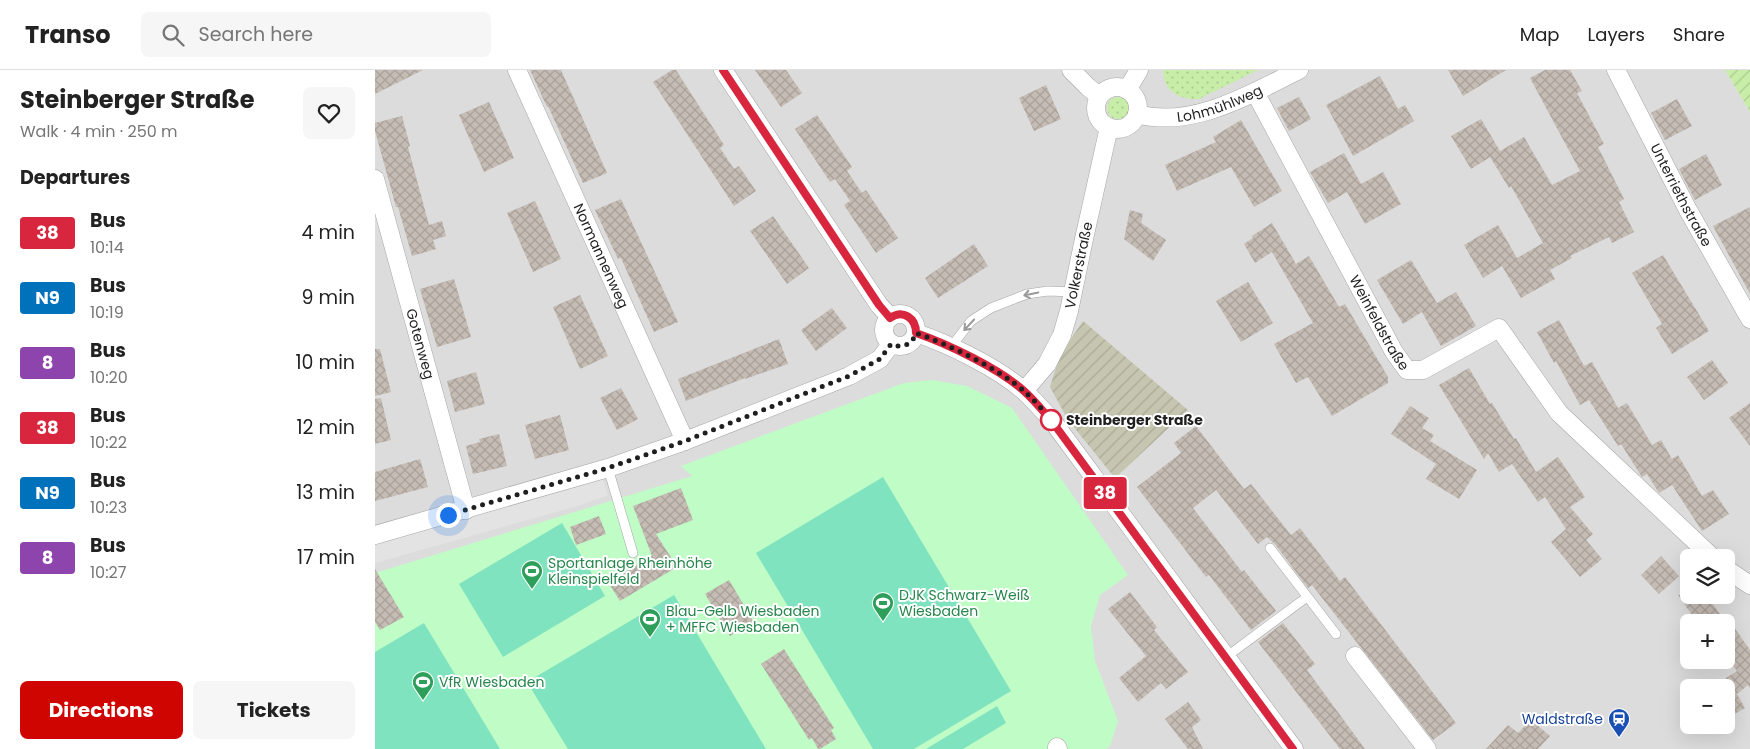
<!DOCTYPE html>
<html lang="en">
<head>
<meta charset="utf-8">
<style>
	body { margin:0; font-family:Poppins,sans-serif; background:#f6f6f6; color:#222; height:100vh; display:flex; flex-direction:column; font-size:19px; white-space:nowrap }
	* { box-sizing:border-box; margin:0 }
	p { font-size:16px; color:#767676 }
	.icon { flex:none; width:28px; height:28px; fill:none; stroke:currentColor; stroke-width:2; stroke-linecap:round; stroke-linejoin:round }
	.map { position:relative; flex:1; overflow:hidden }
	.drawer { display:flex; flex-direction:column; background:#fff; width:375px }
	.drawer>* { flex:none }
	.badge { padding:0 10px; border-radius:4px; font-size:18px; line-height:32px }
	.fabs { position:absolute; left:1305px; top:479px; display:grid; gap:10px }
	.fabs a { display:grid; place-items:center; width:55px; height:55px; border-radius:8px; background:#fff; box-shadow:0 5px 20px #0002; font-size:25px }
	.you { position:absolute; width:25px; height:25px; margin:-12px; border:4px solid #fff; border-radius:50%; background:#1a73e8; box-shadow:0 0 0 8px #1a73e833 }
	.map>.badge { position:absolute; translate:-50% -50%; box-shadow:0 0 0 2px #fff }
	h2 { padding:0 20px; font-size:19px; line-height:45px }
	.round { display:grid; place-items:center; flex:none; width:52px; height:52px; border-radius:8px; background:#f6f6f6 }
	.head { display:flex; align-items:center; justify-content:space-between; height:85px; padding:0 20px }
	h1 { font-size:24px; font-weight:700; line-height:38px }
	.cta { display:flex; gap:10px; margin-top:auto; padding:10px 20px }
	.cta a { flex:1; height:58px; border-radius:8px; background:#ce0500; color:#fff; font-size:20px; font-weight:700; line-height:58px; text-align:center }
	.cta a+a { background:#f6f6f6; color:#222 }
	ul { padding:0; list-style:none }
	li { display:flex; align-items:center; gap:15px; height:65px; padding:0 20px }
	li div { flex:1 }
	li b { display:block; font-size:19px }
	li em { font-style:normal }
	li .badge { min-width:55px; font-weight:700; text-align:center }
	header { display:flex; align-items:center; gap:30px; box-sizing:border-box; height:70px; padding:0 25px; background:#fff; border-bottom:1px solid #e0e0e0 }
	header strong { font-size:24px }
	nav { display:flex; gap:28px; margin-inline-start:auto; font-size:18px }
	.search { width:350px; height:45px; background:#f6f6f6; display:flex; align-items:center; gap:12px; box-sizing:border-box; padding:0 18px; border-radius:8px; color:#767676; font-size:19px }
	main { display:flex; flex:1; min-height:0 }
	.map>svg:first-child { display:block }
	.residential { fill:#dddcdc; fill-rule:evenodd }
	.construction { fill:url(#construction-furrows) }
	.grass { fill:url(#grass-dots) }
	.park { fill:#c0fcc6 }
	.garden { fill:url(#garden-furrows) }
	.pitch { fill:#7fe3bf }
	.parking { fill:#e3e3e3 }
	.building { fill:url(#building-cross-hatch) }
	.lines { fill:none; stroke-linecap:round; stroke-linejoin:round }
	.service-casing { stroke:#a6a6a6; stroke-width:10 }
	.minor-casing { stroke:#a6a6a6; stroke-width:19 }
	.service { stroke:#fff; stroke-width:9 }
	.minor { stroke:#fff; stroke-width:18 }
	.oneway { stroke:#9a9a9a }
	.line-casing { stroke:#fff; stroke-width:11 }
	.line { stroke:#d7263d; stroke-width:8 }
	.walk { stroke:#1f1f1f; stroke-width:5; stroke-dasharray:0 9 }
	.stop-dot { fill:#fff; stroke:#d7263d; stroke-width:2.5 }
	.labels { text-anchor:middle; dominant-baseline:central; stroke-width:4; stroke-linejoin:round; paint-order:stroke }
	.street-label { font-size:14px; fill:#1f1f1f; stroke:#fff }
	.stop-label { font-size:14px; font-weight:bold; fill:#1f1f1f; stroke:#fff; text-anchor:start }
	.leisure-label { font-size:14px; fill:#27864d; stroke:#fff; text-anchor:start }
	.transit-label { font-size:14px; fill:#164399; stroke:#fff; text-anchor:end }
</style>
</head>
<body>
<header>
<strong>Transo</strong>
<div class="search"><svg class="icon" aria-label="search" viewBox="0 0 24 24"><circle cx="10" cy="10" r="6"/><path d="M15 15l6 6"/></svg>Search here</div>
<nav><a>Map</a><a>Layers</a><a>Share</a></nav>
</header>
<main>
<section class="drawer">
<div class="head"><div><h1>Steinberger Straße</h1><p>Walk · 4 min · 250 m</p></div><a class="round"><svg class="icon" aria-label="heart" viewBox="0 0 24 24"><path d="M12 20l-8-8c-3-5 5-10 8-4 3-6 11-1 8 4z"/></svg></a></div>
<h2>Departures</h2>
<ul>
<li><span class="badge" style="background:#d7263d;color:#fff">38</span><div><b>Bus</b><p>10:14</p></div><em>4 min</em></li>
<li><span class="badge" style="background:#0072bc;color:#fff">N9</span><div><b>Bus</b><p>10:19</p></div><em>9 min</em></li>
<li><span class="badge" style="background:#8e44ad;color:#fff">8</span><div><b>Bus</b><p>10:20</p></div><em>10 min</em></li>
<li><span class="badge" style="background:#d7263d;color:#fff">38</span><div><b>Bus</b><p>10:22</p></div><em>12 min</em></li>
<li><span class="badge" style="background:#0072bc;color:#fff">N9</span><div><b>Bus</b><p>10:23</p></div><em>13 min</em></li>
<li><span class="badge" style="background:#8e44ad;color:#fff">8</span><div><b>Bus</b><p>10:27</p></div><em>17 min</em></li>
</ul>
<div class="cta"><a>Directions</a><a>Tickets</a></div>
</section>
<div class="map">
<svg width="1375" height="679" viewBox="0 0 1375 679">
	<defs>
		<pattern id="construction-furrows" width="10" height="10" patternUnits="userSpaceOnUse" patternTransform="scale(1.25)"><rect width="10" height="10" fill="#c5c5b0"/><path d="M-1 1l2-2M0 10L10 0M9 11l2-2" fill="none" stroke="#a9a997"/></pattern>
		<pattern id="grass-dots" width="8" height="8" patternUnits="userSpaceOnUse" patternTransform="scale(1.25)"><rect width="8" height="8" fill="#c8eda8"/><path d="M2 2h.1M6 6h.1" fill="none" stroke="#abcb90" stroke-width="1.8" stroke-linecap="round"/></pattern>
		<pattern id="garden-furrows" width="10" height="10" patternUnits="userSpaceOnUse" patternTransform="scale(1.25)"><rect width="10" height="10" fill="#c8eda8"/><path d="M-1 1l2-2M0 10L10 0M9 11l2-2" fill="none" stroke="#abcb90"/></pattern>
		<pattern id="building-cross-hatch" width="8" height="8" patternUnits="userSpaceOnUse" patternTransform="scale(1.25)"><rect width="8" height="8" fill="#c5bcb4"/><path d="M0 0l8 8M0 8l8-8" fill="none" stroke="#a9a19a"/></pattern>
	</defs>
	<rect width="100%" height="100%" fill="#f0ede5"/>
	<path class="residential" d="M0 0H1350L1375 42V679H0ZM1314 488H1351V525H1314ZM1314 552H1351V590H1314ZM1314 618H1351V655H1314Z"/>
	<path class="construction" d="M708 251 813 340 740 408 693 350 675 317 685 285Z"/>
	<path class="grass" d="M788 0H883L824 29C804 30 788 21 788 0Z
		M732 38a11 11 0 1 1 22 0a11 11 0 1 1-22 0Z"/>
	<path class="park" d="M557 310 592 316 637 338 753 505 725 525 716 556 720 591 743 651 735 676 731 679H0V503L317 406 306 396 529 313Z"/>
	<path class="garden" d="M1350 0H1375V42Z"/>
	<path class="pitch" d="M508 407 636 621 539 679H498L381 483Z
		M187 453 230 526 128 587 84 514Z
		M299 525 391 679H193L152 612Z
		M49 553 125 679H0V582Z
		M622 636 631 653 588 679H551Z"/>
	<path class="parking" d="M225 400 233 425 206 435 0 493V465Z"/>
	<path class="building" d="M0 0H48L0 24Z
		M155 0H186L232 103 208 113 173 36 172 37Z
		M297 0H301L349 75 345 78 359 99 364 96 381 121 359 136 278 12Z
		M380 0H411L427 23 406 37Z
		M1073 0H1131L1088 26Z
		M1170 0H1195L1207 21 1202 23 1229 74 1223 77 1249 129 1244 132 1259 162 1237 173 1234 167 1195 186 1197 188 1175 200 1180 209 1146 228 1127 196 1108 208 1089 175 1123 155 1142 188 1168 173 1136 116 1134 118 1115 87 1149 67 1177 115 1205 101 1155 8Z
		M1005 6 1023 39 1030 35 1039 51 978 86 951 35Z
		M671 15 686 49 659 61 644 28Z
		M924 27 936 49 914 61 902 38Z
		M1302 29 1317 56 1290 70 1276 43Z
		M114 32 139 88 109 102 84 45Z
		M442 45 477 97 472 101 487 123 491 120 523 168 501 183 469 135 475 131 460 109 455 112 420 59Z
		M27 46 35 76 33 77 54 155 67 151 71 166 58 170 61 179 37 186 23 137H21L0 61V53Z
		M1106 49 1125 81 1096 99 1076 66Z
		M866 50 907 121 879 137 856 97 802 121 790 95 841 72 838 67Z
		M969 83 986 114 1008 102 1026 134 990 154 972 122 953 133 935 102Z
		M1331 84 1347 115 1320 130 1304 99Z
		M246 129 303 252 279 262 246 188 243 189 220 140Z
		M160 131 186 189 158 202 132 143Z
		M1375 137V224L1338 156Z
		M755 140 768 144 766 153 791 170 778 191 749 169Z
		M398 146 434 198 412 214 375 161Z
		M897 153 921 194 934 186 964 237 970 234 1013 307V313L957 346 933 307 921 313 899 274 938 253 897 182 880 193 869 174 878 168 877 166Z
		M599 174 613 196 563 228 550 208Z
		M1288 185 1334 261 1297 284 1281 258 1287 254 1257 203Z
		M1036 190 1062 233 1081 222 1101 256 1066 276 1047 242 1028 254 1002 210Z
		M79 209 96 267 62 277 45 219Z
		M873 212 898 253 866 272 841 231Z
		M205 225 233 286 205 299 178 237Z
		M457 238 472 258 441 281 426 260Z
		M1184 250 1209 296 1217 292 1243 338 1252 333 1277 375 1286 370 1297 389 1303 385 1327 426 1338 420 1354 444 1327 461 1297 415 1284 423 1272 404 1267 407 1265 404 1246 374 1243 376 1214 330 1205 335 1181 291 1179 293 1162 262Z
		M404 269 413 294 370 309V308L311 331 303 309Z
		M0 279H5L16 322 0 326Z
		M1337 290 1353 313 1329 330 1312 307Z
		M1094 298 1115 334 1117 333 1139 369 1141 368 1161 402 1183 387 1210 427 1195 437 1218 464 1211 470 1227 489 1205 507 1176 472 1191 459 1170 427 1163 432 1137 394 1124 402 1113 383 1109 389 1064 315Z
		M101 302 110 334 80 342 72 311Z
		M246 318 263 349 242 360 225 328Z
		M6 328 16 370 0 374V329Z
		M1375 333V376L1354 348Z
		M1035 336 1054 348 1047 358 1059 365 1055 371 1102 400 1084 429 1051 409 1061 394 1016 364Z
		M185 345 194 380 160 389 150 355Z
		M821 356 869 419 876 414 916 465 925 458 965 511 970 507 1081 653 1058 670 937 515 933 518 900 474 892 467 883 474 841 420 818 438 867 502 869 500 901 541 876 560 834 505 831 507 762 417 806 383 799 373Z
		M124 364 132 396 98 404 91 376 105 372 104 369Z
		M45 389 53 417 0 431V402Z
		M306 418 318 450 281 464 302 497 245 531 233 512 277 486 258 436Z
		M224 446 231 464 201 475 195 457Z
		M1286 486 1304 506 1284 524 1266 505Z
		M0 499 29 547 5 560 0 552Z
		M354 510 379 552 355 566 330 524Z
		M755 522 782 557 779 560 813 602 791 619 786 613 763 632 744 608 771 586 733 539Z
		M1303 525H1331L1351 552H1322Z
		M1351 546 1375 580V618L1373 615 1362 624 1370 638 1351 649V608L1362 601 1351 587Z
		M908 553 940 594 932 600 990 679H965L883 572Z
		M409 579 459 658 456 660 461 669 445 679H443L437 668 434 670 386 594Z
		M813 632 826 650 817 657 828 679H813L790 649Z
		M1156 650 1175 666 1163 679H1111L1133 655 1143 663Z"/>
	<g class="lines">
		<g class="service-casing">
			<path id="service" d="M576 277 596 251 616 238 652 224 673 221 698 222
				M233 398 258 483
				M895 478 961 564
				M851 587 932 527"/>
		</g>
		<g class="minor-casing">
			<g id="minor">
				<path id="s1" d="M142 0 310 371"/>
				<path d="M348 0 504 235 515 247"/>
				<path d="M696 0 713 17 724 26"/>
				<path id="s2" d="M1241 0 1313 140 1375 249"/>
				<circle cx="742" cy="38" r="21"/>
				<path d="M752 20 764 0"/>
				<path id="s3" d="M880 22 1019 282 1032 300H1048L1124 258 1184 343 1338 488"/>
				<path id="s4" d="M762 44C818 59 875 24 924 0"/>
				<path id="s5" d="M0 109 91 440"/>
				<circle cx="525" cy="260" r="16"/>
				<path d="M541 263C574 274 623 298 649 321 659 330 667 340 676 349L919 679"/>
				<path id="s6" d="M649 321 672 294 687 265 694 241 709 169 734 57"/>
				<path d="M0 465 233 398 310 371 474 306 505 289 516 274"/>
				<path d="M1351 499 1375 515"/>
				<path d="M980 586 1052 679"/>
				<path d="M682 677 683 679"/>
			</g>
		</g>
		<use href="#service" class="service"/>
		<use href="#minor" class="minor"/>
	</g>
	<defs><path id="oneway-shaft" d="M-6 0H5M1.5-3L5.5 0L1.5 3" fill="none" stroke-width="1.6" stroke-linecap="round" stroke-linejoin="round" transform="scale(1.25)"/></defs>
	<g class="oneway">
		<use href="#oneway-shaft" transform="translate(656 224) rotate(168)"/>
		<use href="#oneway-shaft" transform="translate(594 255) rotate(133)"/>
	</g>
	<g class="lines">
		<g class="line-casing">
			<path id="line" d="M348 0 504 235 515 248C528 239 541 248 541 263 573 274 625 299 649 321 659 330 667 340 676 350L918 679"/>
		</g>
		<use href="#line" class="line"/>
		<path class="walk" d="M73 445 233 398 310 371 474 306 505 289 516 274C527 279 537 275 541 263 572 274 625 299 650 322 659 330 668 340 676 350"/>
	</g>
	<defs>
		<g id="stadium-pin" transform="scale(1.125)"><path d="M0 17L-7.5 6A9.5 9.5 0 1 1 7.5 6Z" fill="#2e9e5b" stroke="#fff"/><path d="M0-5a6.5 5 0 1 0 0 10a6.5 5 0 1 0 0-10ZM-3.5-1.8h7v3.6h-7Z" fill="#fff"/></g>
		<g id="station-pin" transform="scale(1.125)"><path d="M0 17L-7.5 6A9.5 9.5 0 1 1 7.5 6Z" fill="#1a4fb4" stroke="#fff"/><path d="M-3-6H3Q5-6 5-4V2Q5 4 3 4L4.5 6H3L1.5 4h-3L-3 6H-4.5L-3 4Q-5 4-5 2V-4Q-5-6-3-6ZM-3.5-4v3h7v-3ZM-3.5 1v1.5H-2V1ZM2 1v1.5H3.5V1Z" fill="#fff"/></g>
	</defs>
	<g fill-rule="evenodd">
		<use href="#stadium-pin" x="157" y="501"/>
		<use href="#stadium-pin" x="508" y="533"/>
		<use href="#stadium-pin" x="275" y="549"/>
		<use href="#stadium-pin" x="48" y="612"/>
		<use href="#station-pin" x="1244" y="649"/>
	</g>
	<circle class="stop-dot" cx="676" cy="350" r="10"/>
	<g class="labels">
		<g class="street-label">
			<text stroke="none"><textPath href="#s4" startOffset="85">Lohmühlweg</textPath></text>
			<text stroke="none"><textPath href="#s2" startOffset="141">Unterriethstraße</textPath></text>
			<text stroke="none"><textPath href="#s1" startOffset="204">Normannenweg</textPath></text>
			<text stroke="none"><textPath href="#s6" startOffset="140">Volkerstraße</textPath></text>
			<text stroke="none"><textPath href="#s3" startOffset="262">Weinfeldstraße</textPath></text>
			<text stroke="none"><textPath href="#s5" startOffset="171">Gotenweg</textPath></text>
		</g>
		<g class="stop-label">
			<text x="691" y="350">Steinberger Straße</text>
		</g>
		<g class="leisure-label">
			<text x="173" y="493">Sportanlage Rheinhöhe<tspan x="173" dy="16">Kleinspielfeld</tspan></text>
			<text x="524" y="525">DJK Schwarz-Weiß<tspan x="524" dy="16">Wiesbaden</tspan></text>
			<text x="291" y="541">Blau-Gelb Wiesbaden<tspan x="291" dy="16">+ MFFC Wiesbaden</tspan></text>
			<text x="64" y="612">VfR Wiesbaden</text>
		</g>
		<g class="transit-label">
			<text x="1228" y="649">Waldstraße</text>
		</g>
	</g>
</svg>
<div class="fabs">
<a><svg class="icon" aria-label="layers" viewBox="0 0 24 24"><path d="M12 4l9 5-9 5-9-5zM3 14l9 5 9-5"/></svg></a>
<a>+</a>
<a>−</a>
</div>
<div class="you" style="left:73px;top:445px"></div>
<b class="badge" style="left:730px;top:423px;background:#d7263d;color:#fff">38</b>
</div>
</main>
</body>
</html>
